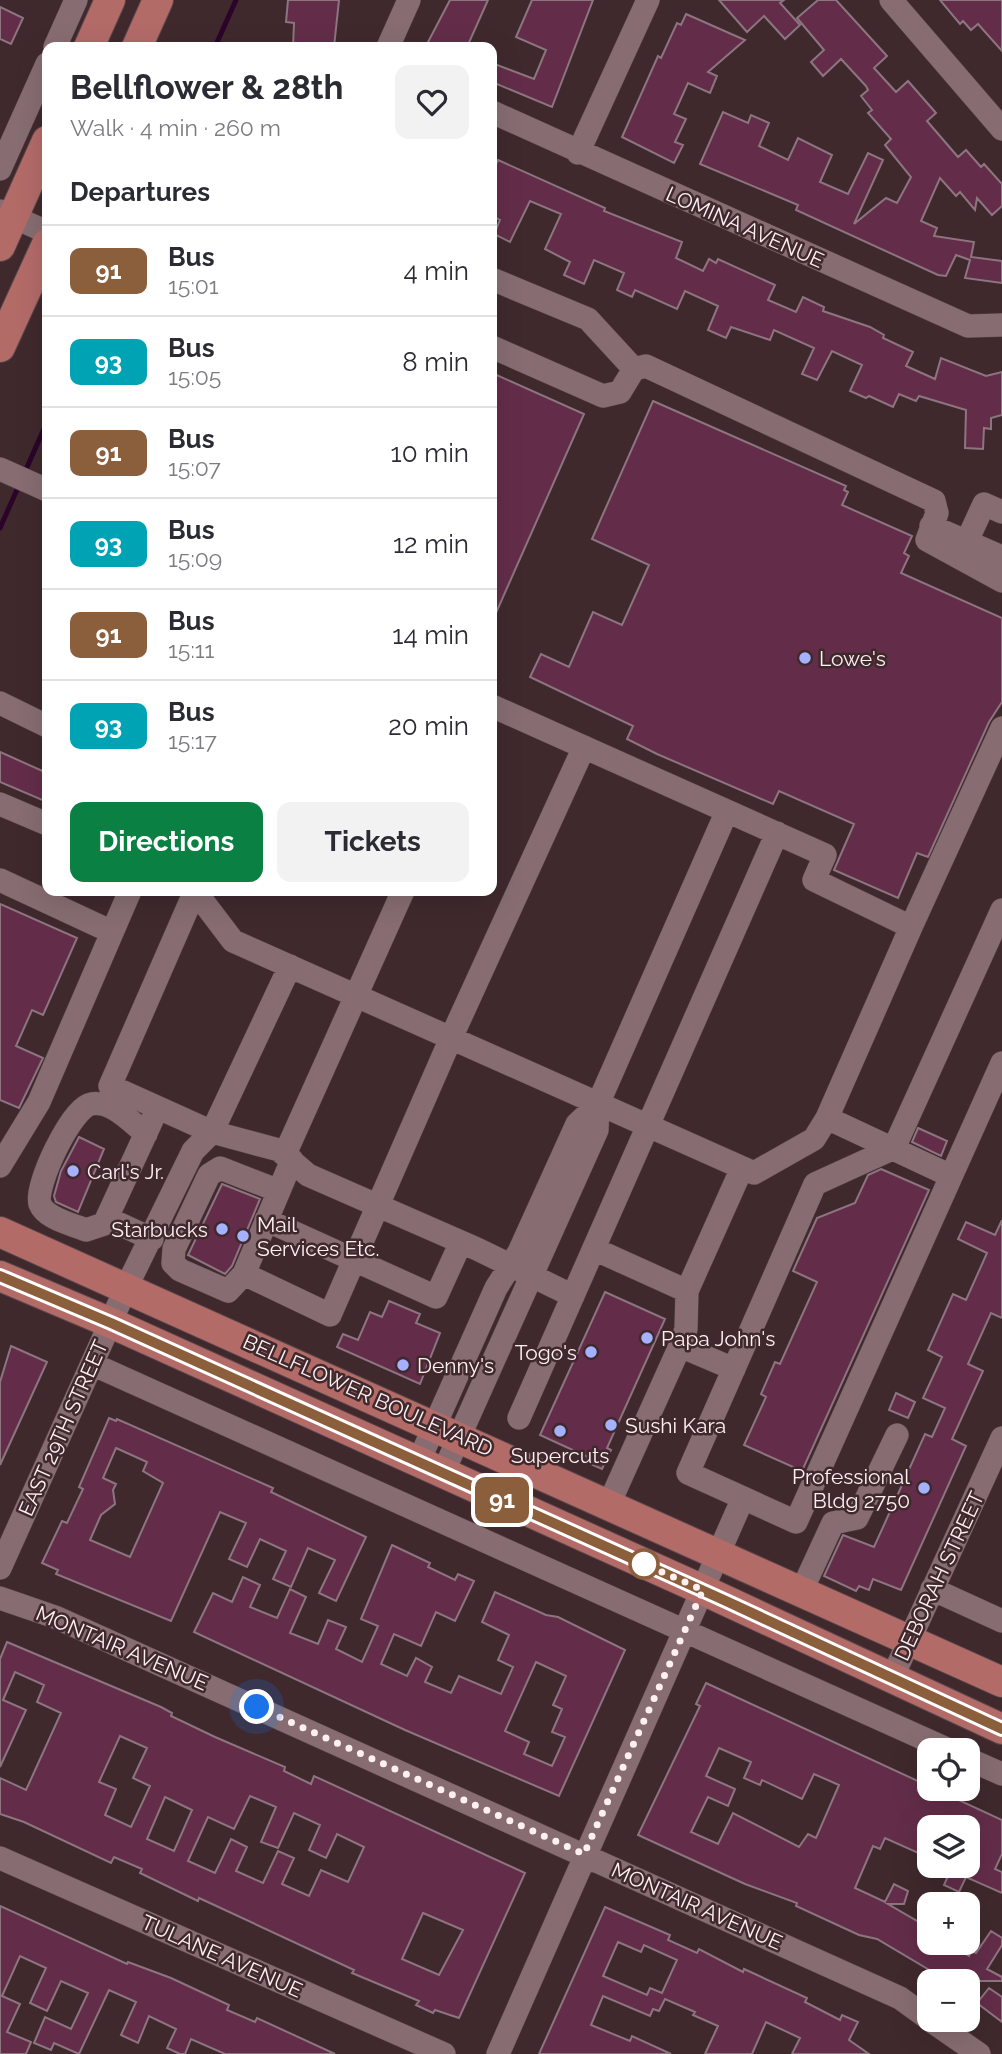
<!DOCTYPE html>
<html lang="en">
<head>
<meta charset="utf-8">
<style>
	body { margin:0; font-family:Raleway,sans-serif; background:#f2f2f3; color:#2b2b33; height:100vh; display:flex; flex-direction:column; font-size:26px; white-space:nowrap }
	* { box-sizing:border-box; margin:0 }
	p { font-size:23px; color:#7c7c81 }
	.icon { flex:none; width:38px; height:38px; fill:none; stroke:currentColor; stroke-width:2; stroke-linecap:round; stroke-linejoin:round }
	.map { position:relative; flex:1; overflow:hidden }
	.drawer { position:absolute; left:42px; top:42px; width:455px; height:854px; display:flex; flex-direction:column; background:#fff; border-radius:14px; box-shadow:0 7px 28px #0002 }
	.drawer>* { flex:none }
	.badge { padding:0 14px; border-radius:10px; font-size:24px; line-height:46px }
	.buttons { position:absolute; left:917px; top:1738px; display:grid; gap:14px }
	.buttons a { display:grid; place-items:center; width:63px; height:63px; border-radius:14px; background:#fff; box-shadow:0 7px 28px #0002; font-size:35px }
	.you { position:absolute; width:35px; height:35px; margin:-18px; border:5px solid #fff; border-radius:50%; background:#1a73e8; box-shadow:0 0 0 10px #1a73e833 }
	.map>.badge { position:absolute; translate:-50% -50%; box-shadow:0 0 0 4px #fff }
	h2 { padding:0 28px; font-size:26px; line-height:63px }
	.round { display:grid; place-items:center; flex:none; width:74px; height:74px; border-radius:14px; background:#f2f2f3 }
	.headline { display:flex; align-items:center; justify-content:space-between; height:119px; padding:0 28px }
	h1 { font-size:33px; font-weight:700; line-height:52px }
	.action { display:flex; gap:14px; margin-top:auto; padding:14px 28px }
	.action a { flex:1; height:80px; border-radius:14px; background:#0b8043; color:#fff; font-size:28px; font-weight:700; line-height:80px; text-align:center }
	.action a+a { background:#f2f2f3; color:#2b2b33 }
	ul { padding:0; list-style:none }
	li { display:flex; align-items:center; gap:21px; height:91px; padding:0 28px; border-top:2px solid #e1e1e2 }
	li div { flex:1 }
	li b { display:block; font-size:26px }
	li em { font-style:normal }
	li .badge { min-width:77px; font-weight:700; text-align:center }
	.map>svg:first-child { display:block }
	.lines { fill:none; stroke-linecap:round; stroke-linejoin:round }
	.stream { stroke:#2c042a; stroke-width:5 }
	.building { fill:#632d49; stroke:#8d7580; stroke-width:2; fill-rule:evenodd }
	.minor-casing { stroke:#59464a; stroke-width:24 }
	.major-casing { stroke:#59464a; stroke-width:32 }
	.minor { stroke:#876d71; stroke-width:23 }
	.major { stroke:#b36b68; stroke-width:30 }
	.line-casing { stroke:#fff; stroke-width:16 }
	.line { stroke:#8b5e3c; stroke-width:10 }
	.walk { stroke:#feeff1; stroke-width:7; stroke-dasharray:0 12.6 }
	.poi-dot { fill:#a5b1fc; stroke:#3f292d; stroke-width:2.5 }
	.stop-dot { fill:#fff; stroke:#8b5e3c; stroke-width:3.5 }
	.labels { text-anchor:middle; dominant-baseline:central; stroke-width:5; stroke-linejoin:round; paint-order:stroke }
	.street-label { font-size:21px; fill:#feeff1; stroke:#3f292d }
	.poi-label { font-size:21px; fill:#feeff1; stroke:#3f292d; text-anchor:start }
</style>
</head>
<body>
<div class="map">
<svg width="1002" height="2054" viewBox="0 0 1002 2054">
	<rect width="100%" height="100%" fill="#3f292d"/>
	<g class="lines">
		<path class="stream" d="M215 47 236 0
			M24 474 47 422
			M0 528 20 483"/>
	</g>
	<path class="building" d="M288 0H339L334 47H293L294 23 286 22Z
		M450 0H488L467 47H435L427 44Z
		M532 0H593L552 107 492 82V63L534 79 546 50 516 37Z
		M719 0H784L780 3 800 25 785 39 764 16 747 32Z
		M818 0H836L887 56 874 68 896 92 908 81 936 113 927 121 958 157 966 150 981 167 984 164 1002 184V206L992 215 977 198 975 210 960 192 956 196 940 178 921 221 937 228 934 236 974 242 971 257 1002 261V283L965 278 970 260 956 255 946 276 938 275 796 210 798 205 700 164 723 112 748 123 751 115 769 123 759 146 788 160 798 138 832 155 820 182 848 194 868 153 883 160 854 224 886 198 897 203 911 177 885 145 891 139 868 113 872 110 861 96 868 90 866 86 841 59 823 76 811 62 824 50 797 18Z
		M940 0H1002V51L978 24 971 30 963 21 960 24Z
		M0 7 23 18 11 44 0 39Z
		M686 14 745 40 708 72 717 76 710 93 688 83 674 114 686 119 675 142 683 145 674 163 622 137 658 56 661 58 677 23 681 25Z
		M498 160 605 208 604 211 682 242 676 258 703 271 709 259 716 263 718 259 775 285 768 300 796 312 803 297 824 307 823 311 870 327 884 335 883 338 913 352 906 366 935 379 941 358 986 376 1002 372V415L991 418V429L984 428 983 449 965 448 966 410 919 396 916 401 899 394 893 407 869 396 866 398 850 391 862 365 832 351 817 380 802 374 814 348 774 330 770 340 731 327 726 338 708 330 718 306 685 291 677 309 635 290 632 297 617 290 624 273 594 260 584 284 564 275 570 262 545 249 561 214 530 201 510 242 494 234 500 220 492 216V162L496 164Z
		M492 373 584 414 492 622Z
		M653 401 846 486 844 490 848 492 842 505 912 536 904 553 909 556 901 573 1002 618V702L989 722 928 857 917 853 898 898 834 870 854 824 779 791 773 804 657 754 627 739 633 726 530 677 541 654 569 667 593 612 622 625 649 565 592 539Z
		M0 752 47 773V802L0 782Z
		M0 904 77 938 43 1015 32 1010 16 1046 43 1058 19 1108 0 1100Z
		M918 1128 947 1141 941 1156 912 1142Z
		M79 1137 104 1149 78 1212 56 1202 54 1196 61 1171Z
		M881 1169 929 1190 802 1471 744 1445 766 1397 761 1394 775 1362 780 1364 817 1282 793 1271 817 1218 855 1203 868 1175Z
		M222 1184 260 1199 232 1266 225 1274 188 1255Z
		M1002 1220V1318L991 1313 968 1364 983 1371 952 1439 966 1446 901 1590 873 1579 869 1590 859 1586 856 1591 824 1576 843 1535 874 1547 925 1434 932 1437 945 1408 923 1398 942 1357 928 1350 953 1294 966 1300 987 1253 958 1239 966 1222 995 1235Z
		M605 1292 665 1319 607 1448 611 1450 602 1469 586 1462 588 1457 540 1435Z
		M389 1301 420 1314 416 1323 440 1333 420 1384 337 1347 343 1334 358 1340 370 1312 382 1317Z
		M11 1346 47 1362 0 1465V1382Z
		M896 1393 915 1402 908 1418 889 1410Z
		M109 1418 116 1421 117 1419 273 1488 271 1492 366 1537 336 1601 319 1593 335 1560 308 1548 291 1587 273 1579 286 1551 260 1539 247 1567 229 1559 246 1523 220 1512 171 1621 56 1574 58 1570 42 1563 62 1521 67 1523 83 1489 79 1487ZM116 1448 147 1462 143 1471 163 1483 130 1557 90 1540 101 1515 115 1504 113 1490 116 1484 103 1478Z
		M392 1545 430 1563 428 1567 455 1580 458 1574 474 1581 455 1621 436 1612 421 1646 394 1634 381 1664 407 1676 416 1658 432 1667 425 1682 451 1693 459 1676 501 1694 513 1667 498 1660 509 1635 482 1622 495 1592 546 1615 558 1617 625 1650 559 1796 405 1730 194 1632 213 1593 232 1602 243 1577 260 1585 250 1607 277 1618 290 1589 306 1597 290 1633 318 1644 328 1620 346 1627 336 1649 362 1662 378 1626 361 1619ZM536 1662 566 1676 553 1705 562 1709 552 1732 565 1737 552 1766 524 1754 529 1742 505 1731Z
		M7 1642 161 1707 172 1713 171 1716 215 1737 285 1767 284 1771 311 1784 314 1776 525 1873 459 2018 435 2010 433 2013 416 2005 419 2001 352 1973 354 1970 199 1898 198 1901 140 1873 142 1869 114 1857 111 1863 24 1822 0 1814V1778L26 1790 61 1713 37 1702 44 1685 15 1672 3 1700 26 1710 0 1767V1659ZM120 1736 147 1748 133 1778 150 1786 131 1827 105 1815 116 1789 99 1782ZM250 1796 276 1807 261 1842 278 1848 294 1813 320 1825 309 1850 326 1858 337 1834 364 1847 348 1882 321 1870 309 1896 282 1884 294 1858 278 1851 263 1883 236 1871 247 1847 231 1839 215 1873 188 1861 208 1817 234 1829ZM165 1797 192 1810 174 1851 147 1839ZM423 1913 463 1930 439 1975 402 1959Z
		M706 1683 1002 1820V1854L995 1869 1002 1872V1893L966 1877 959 1892 944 1885 948 1876 924 1866H968V1850L978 1827H929V1847L925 1856 885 1838 880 1849 873 1846 855 1888 885 1902 894 1884 908 1891 904 1904H888L929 1928 922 1942H948L969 1956 971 1951 976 1953 991 1931 1002 1938V1945L987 1969 1002 1977V1981H948L877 1939 859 1935 796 1906 797 1903 745 1884 638 1835 700 1706 696 1704ZM719 1748 751 1762 744 1778 760 1785 762 1780 802 1799 814 1774 839 1785 816 1838 808 1834 799 1847 733 1813 718 1844 691 1832 708 1797 728 1806 735 1789 706 1776Z
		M0 1906 127 1964 128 1962 171 1978 229 2005 227 2010 255 2022 257 2018 335 2054H225L191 2039 185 2054H180L167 2048 176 2029 149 2016 138 2043 121 2035 136 2002 109 1990 79 2054 54 2043 51 2050 34 2043 45 2017 71 2029 88 1993 61 1981 47 2011 30 2003 46 1968 20 1956 2 1996 20 2004 7 2032 31 2042 26 2054H0Z
		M605 1907 670 1935 668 1940 697 1953 699 1949 743 1972 744 1969 807 1998 805 2002 840 2020 842 2015 858 2022 849 2040 869 2054H792L800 2038 766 2022 752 2054H705L718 2026 693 2015 695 2012 665 1999 659 2011 653 2009 650 2016 603 1996 591 2025 630 2041 632 2036 671 2054H539ZM618 1942 641 1952 644 1945 677 1960 662 1993 650 1988 647 1995 603 1976Z
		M989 1988 1002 1997V2022L977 2003Z"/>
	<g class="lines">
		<g class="minor-casing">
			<path id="minor" d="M891 0 1002 129
				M55 47 76 0
				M388 47 409 0
				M492 112 968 326 1002 325
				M578 153 648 0
				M0 169 47 64
				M0 211 47 232
				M492 279 588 319 634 369
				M492 347 603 396 620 392 634 369 646 366 934 501 937 513 927 540 1002 581
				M0 469 47 490
				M931 526 1002 557
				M967 541 984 504 1002 512
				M0 703 47 726
				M0 804 47 824
				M0 880 112 932
				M195 891 233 941 754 1173 814 1139 827 1118 911 927 814 880 825 855 492 706
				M195 891 110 1086 212 1132 279 1150 308 1175 477 1249 573 1296
				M1002 910 894 1148 815 1184 688 1473 796 1522 1002 1063
				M911 927 1002 728
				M827 1118 951 1176
				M146 1134C131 1122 112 1100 91 1104 72 1107 34 1186 40 1204 46 1219 72 1224 86 1230L113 1221 152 1239
				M285 1154 403 891
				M292 1160 244 1274 330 1315 451 1038 584 747
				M0 1166 39 1102 130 891
				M266 1220 436 1297 461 1242
				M105 1222 152 1120
				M594 1249 687 1291
				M244 1274 228 1291 180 1270 173 1263 174 1249 209 1175 220 1168 279 1191
				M680 1346 734 1369
				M92 1364 949 1750
				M519 1418 777 833
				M418 1463 496 1288 519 1252 577 1124 598 1104
				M443 1473 597 1130 598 1104 727 811
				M609 1504 680 1346 686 1329 687 1291 742 1168
				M0 1568 126 1288 193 1151 212 1132 290 966
				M932 1589 1002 1621
				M802 1590 833 1523 857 1518 897 1435
				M0 1598 55 1617 900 1998 929 2019
				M893 1676 1002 1438
				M968 1759 1002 1774
				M0 1858 444 2054
				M930 2020 979 2054
				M498 2054 743 1498"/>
		</g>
		<g class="major-casing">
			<path id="major" d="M89 47 110 0
				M137 47 158 0
				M0 246 47 141
				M0 347 47 244
				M0 1232 1002 1682
				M0 1276 111 1323 703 1590 1002 1729"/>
		</g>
		<use href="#minor" class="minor"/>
		<use href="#major" class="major"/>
	</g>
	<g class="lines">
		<g class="line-casing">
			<path id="line" d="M0 1276 111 1323 726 1601 1002 1729"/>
		</g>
		<use href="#line" class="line"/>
		<path class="walk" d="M257 1707 584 1854 703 1590 644 1564"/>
	</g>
	<g class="poi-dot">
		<circle cx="805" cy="658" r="7"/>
		<circle cx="73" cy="1171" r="7"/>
		<circle cx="222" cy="1229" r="7"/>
		<circle cx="243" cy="1236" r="7"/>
		<circle cx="647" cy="1338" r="7"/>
		<circle cx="591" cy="1352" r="7"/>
		<circle cx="403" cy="1365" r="7"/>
		<circle cx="611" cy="1425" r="7"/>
		<circle cx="560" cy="1431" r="7"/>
		<circle cx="924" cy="1488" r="7"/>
	</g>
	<circle class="stop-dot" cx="644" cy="1564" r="14"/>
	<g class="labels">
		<g class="street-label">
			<text transform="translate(745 227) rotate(24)">LOMINA AVENUE</text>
			<text transform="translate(368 1395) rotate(24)">BELLFLOWER BOULEVARD</text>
			<text transform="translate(63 1428) rotate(-66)">EAST 29TH STREET</text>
			<text transform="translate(939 1576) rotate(-65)">DEBORAH STREET</text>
			<text transform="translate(122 1648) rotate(23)">MONTAIR AVENUE</text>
			<text transform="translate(697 1906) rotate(24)">MONTAIR AVENUE</text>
			<text transform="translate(222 1956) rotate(24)">TULANE AVENUE</text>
		</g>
		<g class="poi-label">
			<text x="819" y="658">Lowe's</text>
			<text x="87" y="1171">Carl's Jr.</text>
			<text x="257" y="1224">Mail<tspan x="257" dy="24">Services Etc.</tspan></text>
			<text x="208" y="1229" text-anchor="end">Starbucks</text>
			<text x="661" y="1338">Papa John's</text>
			<text x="577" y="1352" text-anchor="end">Togo's</text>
			<text x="417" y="1365">Denny's</text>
			<text x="625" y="1425">Sushi Kara</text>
			<text x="560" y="1455" text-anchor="middle">Supercuts</text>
			<text x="910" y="1476" text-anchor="end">Professional<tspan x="910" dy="24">Bldg 2750</tspan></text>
		</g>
	</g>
</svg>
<div class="buttons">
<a><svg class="icon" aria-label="locate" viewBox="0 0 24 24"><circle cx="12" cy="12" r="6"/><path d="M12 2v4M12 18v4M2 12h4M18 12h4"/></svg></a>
<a><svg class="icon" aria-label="layers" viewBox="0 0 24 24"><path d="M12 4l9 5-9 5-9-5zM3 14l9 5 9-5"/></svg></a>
<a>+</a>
<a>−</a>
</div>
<div class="you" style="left:257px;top:1707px"></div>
<b class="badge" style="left:502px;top:1500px;background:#8b5e3c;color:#fff">91</b>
<section class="drawer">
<div class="headline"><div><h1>Bellflower &amp; 28th</h1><p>Walk · 4 min · 260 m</p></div><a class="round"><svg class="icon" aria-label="heart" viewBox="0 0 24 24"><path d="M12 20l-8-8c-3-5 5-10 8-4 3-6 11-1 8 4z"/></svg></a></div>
<h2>Departures</h2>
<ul>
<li><span class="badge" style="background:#8b5e3c;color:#fff">91</span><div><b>Bus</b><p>15:01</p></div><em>4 min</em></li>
<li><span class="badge" style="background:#00a3b4;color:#fff">93</span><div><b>Bus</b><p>15:05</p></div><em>8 min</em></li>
<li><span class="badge" style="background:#8b5e3c;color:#fff">91</span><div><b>Bus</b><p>15:07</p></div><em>10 min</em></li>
<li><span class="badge" style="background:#00a3b4;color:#fff">93</span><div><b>Bus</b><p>15:09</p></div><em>12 min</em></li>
<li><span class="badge" style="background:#8b5e3c;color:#fff">91</span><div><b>Bus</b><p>15:11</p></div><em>14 min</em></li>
<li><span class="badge" style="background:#00a3b4;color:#fff">93</span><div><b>Bus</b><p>15:17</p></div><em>20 min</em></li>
</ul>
<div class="action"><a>Directions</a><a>Tickets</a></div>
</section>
</div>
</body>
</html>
